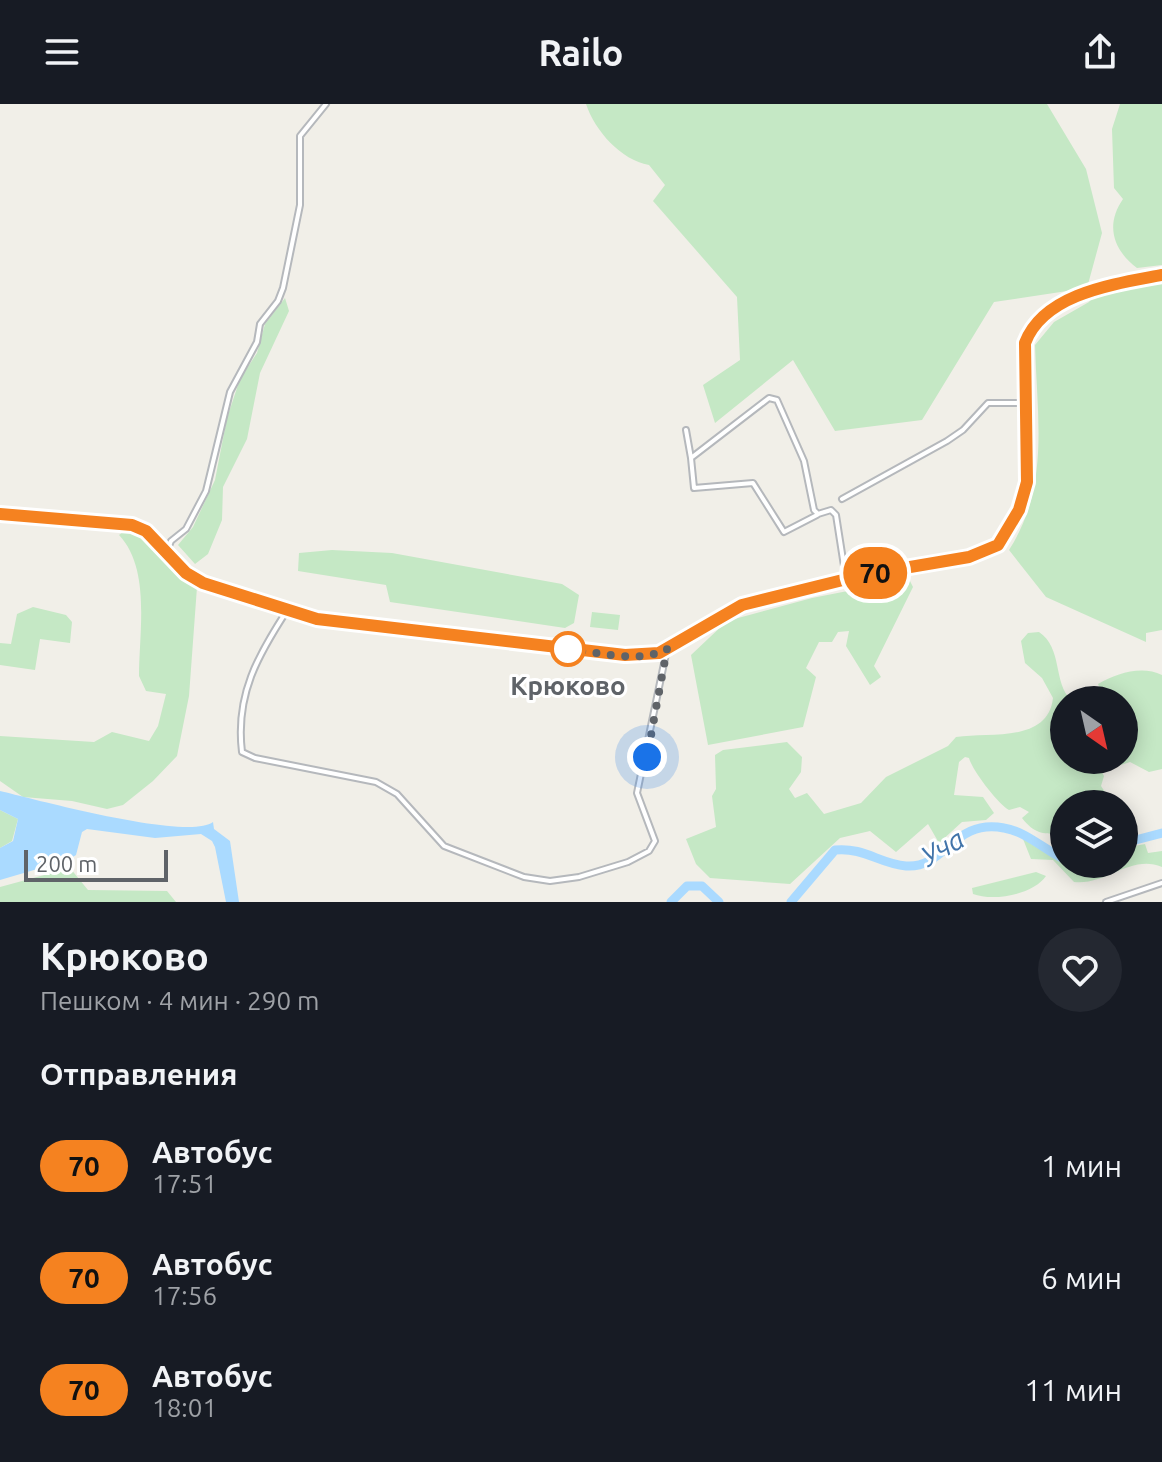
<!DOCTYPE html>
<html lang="ru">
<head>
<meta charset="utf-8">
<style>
	body { margin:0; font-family:Ubuntu,sans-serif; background:#242831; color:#f1f3f6; height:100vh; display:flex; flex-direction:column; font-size:30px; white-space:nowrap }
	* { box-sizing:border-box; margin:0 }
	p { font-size:26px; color:#9ea1a6 }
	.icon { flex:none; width:44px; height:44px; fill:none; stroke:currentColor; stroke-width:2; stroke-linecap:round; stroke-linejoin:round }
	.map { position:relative; height:798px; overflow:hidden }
	.sheet { display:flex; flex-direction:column; background:#171b24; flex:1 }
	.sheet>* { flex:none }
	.badge { padding:0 16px; border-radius:26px; font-size:28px; line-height:52px }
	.needle { width:52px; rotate:146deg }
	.tools { position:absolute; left:1050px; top:582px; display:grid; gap:16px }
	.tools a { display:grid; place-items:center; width:88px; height:88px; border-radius:50%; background:#171b24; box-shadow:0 4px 20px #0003; font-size:40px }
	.scale { position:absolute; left:24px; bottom:20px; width:144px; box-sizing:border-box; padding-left:8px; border:4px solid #5f6368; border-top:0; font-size:22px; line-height:28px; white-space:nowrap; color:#5f6368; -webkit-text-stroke:6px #fff; paint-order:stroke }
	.you { position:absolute; width:40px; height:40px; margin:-20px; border:6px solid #fff; border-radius:50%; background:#1a73e8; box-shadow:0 0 0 12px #1a73e833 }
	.map>.badge { position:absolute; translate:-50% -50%; box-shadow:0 0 0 4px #fff }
	h2 { padding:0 40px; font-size:30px; line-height:72px }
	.round { display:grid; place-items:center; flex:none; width:84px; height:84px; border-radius:42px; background:#242831 }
	.summary { display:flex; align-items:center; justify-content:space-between; height:136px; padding:0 40px }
	h1 { font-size:38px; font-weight:700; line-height:60px }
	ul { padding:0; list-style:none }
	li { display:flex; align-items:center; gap:24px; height:112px; padding:0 40px }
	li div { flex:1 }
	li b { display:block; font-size:30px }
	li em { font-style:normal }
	li .badge { min-width:88px; font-weight:700; text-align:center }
	header { display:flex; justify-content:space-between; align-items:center; height:104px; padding:0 40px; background:#171b24; font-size:36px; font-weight:700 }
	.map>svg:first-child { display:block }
	.green { fill:#c5e8c5 }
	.water { fill:#aadaff }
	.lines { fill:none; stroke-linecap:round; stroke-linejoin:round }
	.river { stroke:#aadaff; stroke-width:9 }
	.street-casing { stroke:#b5b8bc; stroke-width:8 }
	.street { stroke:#fff; stroke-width:4 }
	.line-casing { stroke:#fff; stroke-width:18 }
	.line { stroke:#f58220; stroke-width:12 }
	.walk { stroke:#5f6368; stroke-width:8; stroke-dasharray:0 14.4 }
	.stop-dot { fill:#fff; stroke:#f58220; stroke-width:4 }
	.labels { text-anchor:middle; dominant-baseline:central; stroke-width:6; stroke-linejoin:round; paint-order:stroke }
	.stop-label { font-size:26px; font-weight:bold; fill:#5f6368; stroke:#fff }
	.water-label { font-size:28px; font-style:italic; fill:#4174aa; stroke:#fff }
</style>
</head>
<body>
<header><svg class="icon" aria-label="menu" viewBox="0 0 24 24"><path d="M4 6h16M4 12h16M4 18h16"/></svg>Railo<svg class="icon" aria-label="share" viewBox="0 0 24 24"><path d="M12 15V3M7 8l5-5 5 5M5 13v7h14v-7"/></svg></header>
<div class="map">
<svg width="1162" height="798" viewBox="0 0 1162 798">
	<rect width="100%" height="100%" fill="#f1efe8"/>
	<path class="green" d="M586 0H1047L1086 65 1102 129 1087 184 994 198 922 316 835 327 793 256 715 319 703 281 740 256 737 193 653 97 665 81 649 61C621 56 595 27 586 0Z
		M1120 0H1162V161L1137 164C1113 146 1105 121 1123 95L1114 84 1112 25Z
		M1162 177V526L1146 529V538L1046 493 1009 446C1050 382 1037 314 1035 241L1054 218 1089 198 1095 190Z
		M285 194 289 207 260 269 247 335 223 383 222 416 208 450 195 460 178 441 193 423 215 376 227 314 240 275 257 249 265 220Z
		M128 424C157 439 169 467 197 483L189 592 177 652 153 677 123 701 107 705 72 697 23 693 0 677V632L94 638 112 628 149 637 158 622 166 590 146 587 139 572C139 528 151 465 119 431Z
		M332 446 392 449 562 480 579 491 574 519 565 524 390 498 386 481 298 467 299 449Z
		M909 475 913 483 874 562 881 573 870 581 846 542 849 527 838 528 832 538H819L806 564 816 573 803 623 708 641 691 551 727 517 812 494Z
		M33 503 66 511 72 518 70 539 40 535 35 566 0 561V539L11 540 17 510Z
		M592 508 620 511 618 526 590 523Z
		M1039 528C1063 544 1053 579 1071 596H1064V656H1124V596H1105L1098 580C1117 569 1142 561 1162 571V665L1149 668 1130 658 1118 662 1108 657 1099 663 1104 672 1101 682 1113 700H1064V730C1045 730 1035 731 1022 714L1029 708 1020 703 1009 706C998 700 972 666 969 654L965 653 959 658 954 691 983 693 994 709 986 716 962 718 939 739 928 720 896 748 870 727 840 734 790 780 710 774 696 760 686 735 716 723 712 692 716 685 715 651 723 646 787 638 802 653 801 668 789 685 795 694 807 689 824 710 861 699 886 673 948 642 956 633C990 628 1048 639 1053 594L1042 574 1025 559 1021 537 1028 529Z
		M0 706 18 715 12 737 0 744Z
		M1023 735 1078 764 1095 760H1124V744L1145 740 1148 749 1162 747V763C1130 750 1106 782 1074 778L1053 756 1031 755Z
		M70 764 88 786 167 787 176 798H0V783Z
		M1036 768 1046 772C1034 790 994 798 973 790L972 784Z"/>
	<path class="water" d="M0 687C38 696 188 737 213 718L214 725 230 737 239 798H226L215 743 212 737 201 730 155 734 87 725 82 728 76 751 68 756 0 776V744L13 737 18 715 0 706Z"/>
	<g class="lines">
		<path class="river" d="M1124 739 1162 729
			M1073 760H1082
			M671 798 687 782H702L719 798
			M791 798 835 746C864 743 880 760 906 762 946 765 953 714 1004 724 1025 727 1045 746 1064 755"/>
		<g class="street-casing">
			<path id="street" d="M686 326 691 354 769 294 777 296 804 357 814 406 818 410 831 406 836 411 846 475
				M691 354 694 384 753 379 784 428 817 411
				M842 395 947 337 963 326 988 299H1024
				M0 410 132 421 146 427 186 469 203 479 317 515 625 551 659 549 742 501 863 471 969 453 998 441 1019 406 1027 378 1025 239C1044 188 1115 180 1162 171
				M167 447 171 437 186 425 206 387 230 288 257 238 260 220 278 197 283 184 300 101V32L326 0
				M288 505C258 551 235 591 242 648L255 654 376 678 397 690 444 742 524 773 550 777 579 773 628 758 649 747 655 737 637 689 667 545
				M1106 798 1162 779"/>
		</g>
		<use href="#street" class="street"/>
	</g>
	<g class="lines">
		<g class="line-casing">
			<path id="line" d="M0 410 132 421 146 427 186 469 203 479 317 515 625 551 659 549 742 501 863 471 969 453 998 441 1019 406 1027 378 1025 239C1044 189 1115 180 1162 171"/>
		</g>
		<use href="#line" class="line"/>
		<path class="walk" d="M568 545C597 548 640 560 667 545L647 653"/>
	</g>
	<circle class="stop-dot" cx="568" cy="545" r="16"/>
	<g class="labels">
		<g class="stop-label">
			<text x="568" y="581">Крюково</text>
		</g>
		<g class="water-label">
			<text transform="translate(942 743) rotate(-30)">Уча</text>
		</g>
	</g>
</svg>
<div class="tools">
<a><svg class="needle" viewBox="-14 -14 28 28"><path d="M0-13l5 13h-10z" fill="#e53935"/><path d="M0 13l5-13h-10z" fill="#9ea1a6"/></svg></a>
<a><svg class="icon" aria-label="layers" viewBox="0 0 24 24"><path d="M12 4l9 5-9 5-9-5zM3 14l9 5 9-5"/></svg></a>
</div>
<div class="scale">200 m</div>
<div class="you" style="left:647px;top:653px"></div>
<b class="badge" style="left:875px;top:469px;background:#f58220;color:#111">70</b>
</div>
<section class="sheet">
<div class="summary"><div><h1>Крюково</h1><p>Пешком · 4 мин · 290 m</p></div><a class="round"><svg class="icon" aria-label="heart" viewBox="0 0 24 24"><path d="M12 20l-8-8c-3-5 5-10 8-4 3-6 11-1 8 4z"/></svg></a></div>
<h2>Отправления</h2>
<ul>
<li><span class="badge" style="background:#f58220;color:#111">70</span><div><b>Автобус</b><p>17:51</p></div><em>1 мин</em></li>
<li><span class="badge" style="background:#f58220;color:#111">70</span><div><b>Автобус</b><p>17:56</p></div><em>6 мин</em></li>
<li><span class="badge" style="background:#f58220;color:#111">70</span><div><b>Автобус</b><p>18:01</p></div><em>11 мин</em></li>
</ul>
</section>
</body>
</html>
